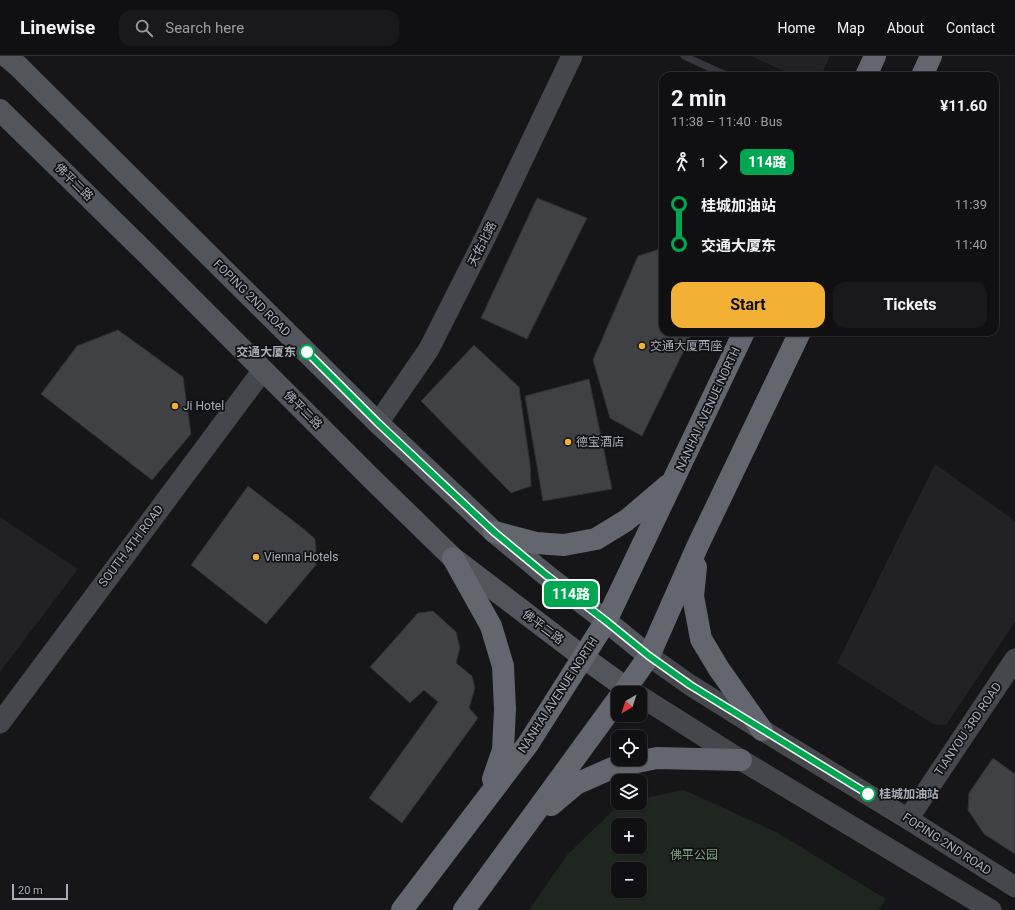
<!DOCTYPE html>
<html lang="en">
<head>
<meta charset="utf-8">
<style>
	body { margin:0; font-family:Roboto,"Noto Sans SC",sans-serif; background:#19191b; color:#f1f3f6; height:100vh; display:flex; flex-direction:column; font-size:15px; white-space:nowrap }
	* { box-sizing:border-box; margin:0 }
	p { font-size:13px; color:#9c9d9f }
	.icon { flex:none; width:22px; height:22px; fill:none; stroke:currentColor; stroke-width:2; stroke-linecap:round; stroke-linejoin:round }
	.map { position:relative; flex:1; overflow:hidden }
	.sheet { position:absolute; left:659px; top:16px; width:340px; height:264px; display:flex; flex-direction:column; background:#101012; border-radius:12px; box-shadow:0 1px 3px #0004,0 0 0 1px #303032 }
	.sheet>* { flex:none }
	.badge { padding:0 8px; border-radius:6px; font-size:14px; line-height:26px }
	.needle { width:26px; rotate:219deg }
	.controls { position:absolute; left:611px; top:630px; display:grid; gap:8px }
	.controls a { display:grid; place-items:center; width:36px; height:36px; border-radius:8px; background:#101012; box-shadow:0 1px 3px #0004,0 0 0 1px #303032; font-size:20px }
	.scale { position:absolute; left:12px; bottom:10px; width:56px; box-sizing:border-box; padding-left:4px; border:2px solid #a8adb8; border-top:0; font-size:11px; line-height:14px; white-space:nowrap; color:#a8adb8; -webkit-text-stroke:3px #111113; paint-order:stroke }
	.map>.badge { position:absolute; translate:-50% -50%; box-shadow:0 0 0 2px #fff }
	.legs { display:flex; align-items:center; gap:6px; height:44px; padding:0 12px; font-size:13px }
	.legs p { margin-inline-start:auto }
	.overview { display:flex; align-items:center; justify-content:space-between; height:68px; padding:0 12px }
	h1 { font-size:22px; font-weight:700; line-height:30px }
	.primary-button { display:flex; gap:8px; margin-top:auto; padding:8px 12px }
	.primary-button a { flex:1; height:46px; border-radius:12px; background:#f2b134; color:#111; font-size:16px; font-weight:700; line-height:46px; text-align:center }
	.primary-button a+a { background:#19191b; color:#f1f3f6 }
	ul { padding:0 12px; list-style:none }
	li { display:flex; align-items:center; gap:14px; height:40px; font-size:15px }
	li i { display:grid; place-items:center; width:6px; height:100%; margin:0 5px; background:currentColor }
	li i::after { content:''; width:10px; height:10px; margin:-5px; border:3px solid; border-radius:50%; background:#101012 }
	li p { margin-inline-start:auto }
	li:first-child i { background:linear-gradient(#0000 50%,currentColor 0) }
	li:last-child i { background:linear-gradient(currentColor 50%,#0000 0) }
	header { display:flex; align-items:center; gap:24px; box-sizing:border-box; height:56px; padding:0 20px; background:#101012; border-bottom:1px solid #303032 }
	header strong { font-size:19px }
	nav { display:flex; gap:22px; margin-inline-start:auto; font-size:14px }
	.search { width:280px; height:36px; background:#19191b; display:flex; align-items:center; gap:10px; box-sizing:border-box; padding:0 14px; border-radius:12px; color:#9c9d9f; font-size:15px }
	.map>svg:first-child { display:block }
	.built { fill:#222225 }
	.green { fill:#1e261f; fill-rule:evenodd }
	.building { fill:#404145; stroke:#303034 }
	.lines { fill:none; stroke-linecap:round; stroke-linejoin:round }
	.lane { stroke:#37383d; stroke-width:7 }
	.secondary { stroke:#45474d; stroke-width:21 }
	.primary { stroke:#53555c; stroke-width:22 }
	.highway { stroke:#63666e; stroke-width:22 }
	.line-1-casing { stroke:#fff; stroke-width:9 }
	.line-1 { stroke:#00a651; stroke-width:6 }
	.poi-dot { fill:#f2b134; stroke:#111113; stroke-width:1.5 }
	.stop-1-dot { fill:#fff; stroke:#00a651; stroke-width:2 }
	.labels { text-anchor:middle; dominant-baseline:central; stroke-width:3.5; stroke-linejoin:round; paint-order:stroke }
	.street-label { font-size:12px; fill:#a8adb8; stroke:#111113 }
	.poi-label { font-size:12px; fill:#a8adb8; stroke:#111113; text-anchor:start }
	.stop-label { font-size:12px; font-weight:bold; fill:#a8adb8; stroke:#111113; text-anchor:end }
	.park-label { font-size:12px; fill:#7fa381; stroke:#111113 }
</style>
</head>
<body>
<header>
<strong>Linewise</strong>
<div class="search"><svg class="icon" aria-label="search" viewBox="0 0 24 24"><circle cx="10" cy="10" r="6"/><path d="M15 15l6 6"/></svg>Search here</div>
<nav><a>Home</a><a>Map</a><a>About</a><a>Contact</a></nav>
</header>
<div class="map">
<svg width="1015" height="854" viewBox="0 0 1015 854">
	<rect width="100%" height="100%" fill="#161618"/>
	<path class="built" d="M751 0H830L821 20H794Z
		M935 408 1015 465V566L946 669 933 668 837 607Z
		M0 461 78 513 0 616Z"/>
	<path class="green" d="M684 734 778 777 886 843 878 854H529L568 798 621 747H640V743ZM618 769H640V791H618ZM618 813H640V835H618Z"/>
	<path class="building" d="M537 142 587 162 527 283 481 262Z
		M663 192V276H693L642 380 610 362 593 304 638 200Z
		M118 274 183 321 191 378 152 424 41 338 77 290Z
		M474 289 519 331 530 408 531 430 511 437 421 345Z
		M589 323 612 433 543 445 525 340Z
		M248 430 305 474 315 483 316 493V509L266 568 191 509Z
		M433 555 456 576 460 592 456 607 472 620 475 632 469 652 478 662 402 767 369 742 438 646 424 634 410 647 370 611 418 557Z
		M993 702 1015 718V798L984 778 968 754 969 737Z"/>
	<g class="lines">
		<path class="lane" d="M684 0 728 20"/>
		<path class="secondary" d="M378 367 429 293 487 178 572 0
			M649 600 690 629 762 674 908 763 1015 831
			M640 640 741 704 991 854
			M0 667 263 314
			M908 763 1015 603"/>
		<path class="primary" d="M6 0 18 10 378 367 494 476 546 519 606 565 649 600
			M0 54 145 196 370 421 453 502 583 601 626 632"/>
		<path class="highway" d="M866 20 875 0
			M922 20 931 0
			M494 476 536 487 564 489 596 483 627 464 668 429
			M453 502 491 570 503 610 505 653 503 694 493 723
			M696 511 693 540 701 583 719 613 762 674
			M623 637 649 600 698 489 800 276
			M551 749 576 728 617 710 657 702 741 704
			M402 854 528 688 606 565 744 276
			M464 854 618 643"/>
	</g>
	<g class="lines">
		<g class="line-1-casing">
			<path id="line-1" d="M307 296 378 367 494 476 546 519 606 565 649 600 690 629 868 738"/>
		</g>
		<use href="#line-1" class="line-1"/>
	</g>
	<g class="poi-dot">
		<circle cx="642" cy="290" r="4"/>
		<circle cx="175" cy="350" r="4"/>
		<circle cx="568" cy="386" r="4"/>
		<circle cx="256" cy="501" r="4"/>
	</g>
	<g class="stop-1-dot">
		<circle cx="307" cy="296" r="7"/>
		<circle cx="868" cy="738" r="7"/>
	</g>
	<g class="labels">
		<g class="street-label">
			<text transform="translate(74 126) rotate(44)">佛平二路</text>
			<text transform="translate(482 188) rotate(-63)">天佑北路</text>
			<text transform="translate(252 242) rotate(45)">FOPING 2ND ROAD</text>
			<text transform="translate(708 353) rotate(-65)">NANHAI AVENUE NORTH</text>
			<text transform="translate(303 354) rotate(45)">佛平二路</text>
			<text transform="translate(131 490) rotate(-53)">SOUTH 4TH ROAD</text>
			<text transform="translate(543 571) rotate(37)">佛平二路</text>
			<text transform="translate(558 639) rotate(-57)">NANHAI AVENUE NORTH</text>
			<text transform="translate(968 673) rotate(-56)">TIANYOU 3RD ROAD</text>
			<text transform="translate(947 788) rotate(33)">FOPING 2ND ROAD</text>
		</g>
		<g class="poi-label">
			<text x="650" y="290">交通大厦西座</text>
			<text x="183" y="350">Ji Hotel</text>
			<text x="576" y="386">德宝酒店</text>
			<text x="264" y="501">Vienna Hotels</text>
		</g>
		<g class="stop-label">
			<text x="296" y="296">交通大厦东</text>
			<text x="879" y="738" text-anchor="start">桂城加油站</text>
		</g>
		<g class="park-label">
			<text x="694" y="799">佛平公园</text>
		</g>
	</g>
</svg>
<div class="controls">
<a><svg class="needle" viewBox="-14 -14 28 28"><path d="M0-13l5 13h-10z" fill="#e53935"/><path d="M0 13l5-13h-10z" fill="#9c9d9f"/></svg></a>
<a><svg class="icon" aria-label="locate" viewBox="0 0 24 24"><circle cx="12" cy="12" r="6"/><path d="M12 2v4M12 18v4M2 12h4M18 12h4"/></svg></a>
<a><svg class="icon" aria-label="layers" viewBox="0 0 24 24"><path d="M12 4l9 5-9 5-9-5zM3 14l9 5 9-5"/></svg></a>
<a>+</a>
<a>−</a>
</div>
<div class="scale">20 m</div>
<b class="badge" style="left:571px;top:538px;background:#00a651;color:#fff">114路</b>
<section class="sheet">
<div class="overview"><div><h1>2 min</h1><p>11:38 – 11:40 · Bus</p></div><b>¥11.60</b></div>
<div class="legs"><svg class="icon" aria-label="walk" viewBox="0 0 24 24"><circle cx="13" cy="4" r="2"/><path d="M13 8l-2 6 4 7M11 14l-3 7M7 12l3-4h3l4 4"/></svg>1<svg class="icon" aria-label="forward" viewBox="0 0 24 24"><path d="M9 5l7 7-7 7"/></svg><b class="badge" style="background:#00a651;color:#fff">114路</b></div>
<ul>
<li><i style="color:#00a651"></i><b>桂城加油站</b><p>11:39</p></li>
<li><i style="color:#00a651"></i><b>交通大厦东</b><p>11:40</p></li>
</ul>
<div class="primary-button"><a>Start</a><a>Tickets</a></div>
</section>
</div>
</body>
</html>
